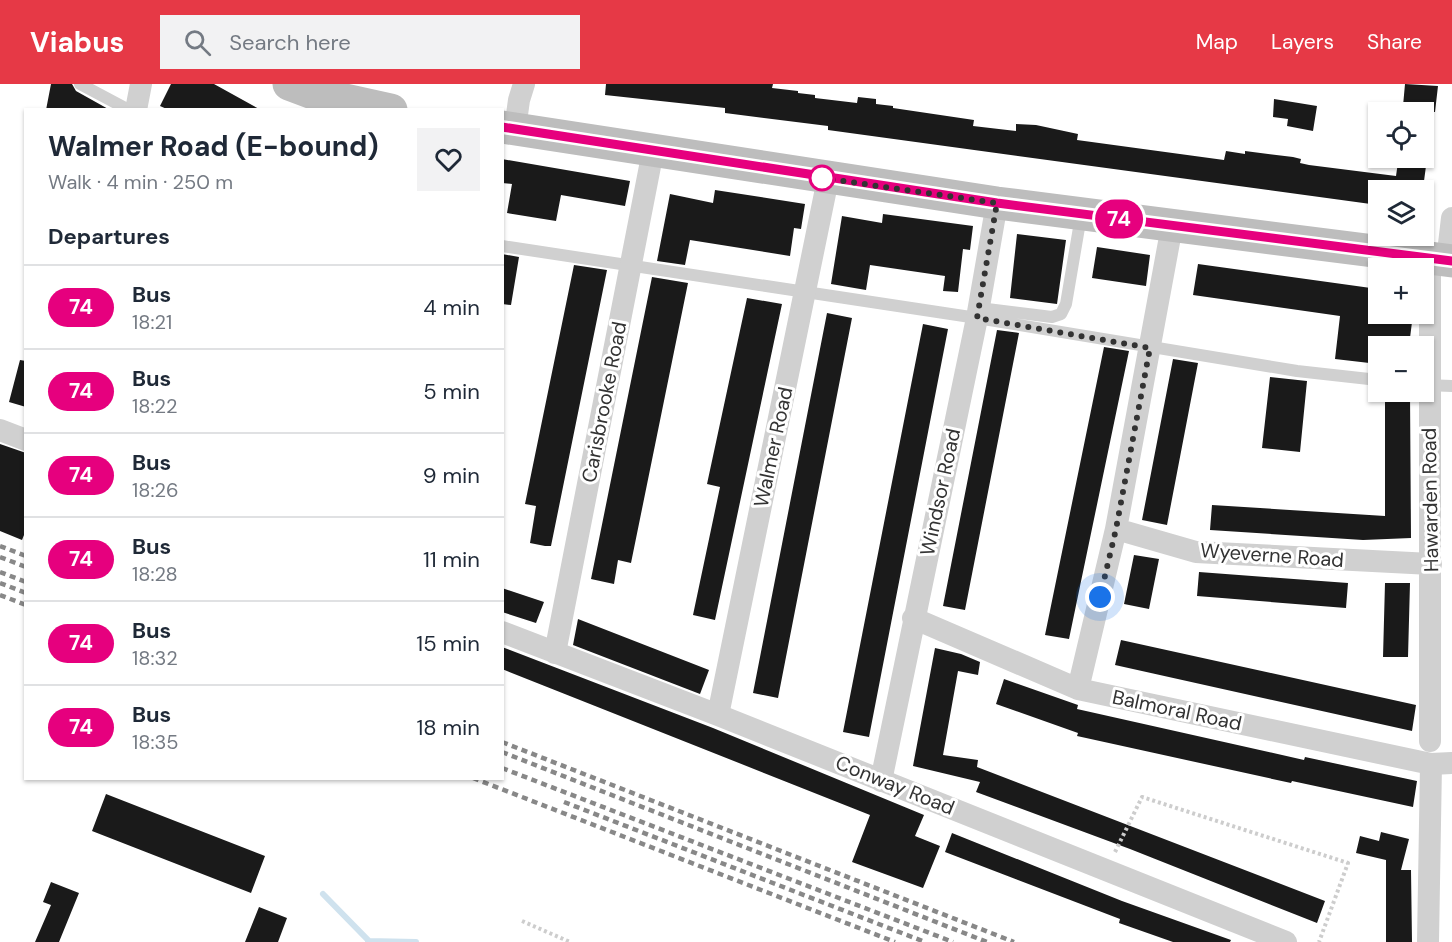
<!DOCTYPE html>
<html lang="en">
<head>
<meta charset="utf-8">
<style>
	body { margin:0; font-family:"DM Sans",sans-serif; background:#f2f2f3; color:#1f2937; height:100vh; display:flex; flex-direction:column; font-size:22px; white-space:nowrap }
	* { box-sizing:border-box; margin:0 }
	p { font-size:20px; color:#747a83 }
	.icon { flex:none; width:33px; height:33px; fill:none; stroke:currentColor; stroke-width:2; stroke-linecap:round; stroke-linejoin:round }
	.map { position:relative; flex:1; overflow:hidden }
	.sheet { position:absolute; left:24px; top:24px; width:480px; height:672px; display:flex; flex-direction:column; background:#fff; border-radius:0px; box-shadow:0 2px 4px #0004 }
	.sheet>* { flex:none }
	.badge { padding:0 12px; border-radius:20px; font-size:21px; line-height:39px }
	.controls { position:absolute; left:1368px; top:18px; display:grid; gap:12px }
	.controls a { display:grid; place-items:center; width:66px; height:66px; border-radius:0px; background:#fff; box-shadow:0 2px 4px #0004; font-size:30px }
	.you { position:absolute; width:30px; height:30px; margin:-15px; border:4px solid #fff; border-radius:50%; background:#1a73e8; box-shadow:0 0 0 9px #1a73e833 }
	.map>.badge { position:absolute; translate:-50% -50%; box-shadow:0 0 0 3px #fff }
	h2 { padding:0 24px; font-size:22px; line-height:54px }
	.round { display:grid; place-items:center; flex:none; width:63px; height:63px; border-radius:0px; background:#f2f2f3 }
	.overview { display:flex; align-items:center; justify-content:space-between; height:102px; padding:0 24px }
	h1 { font-size:28px; font-weight:700; line-height:45px }
	ul { padding:0; list-style:none }
	li { display:flex; align-items:center; gap:18px; height:84px; padding:0 24px; border-top:2px solid #e0e1e3 }
	li div { flex:1 }
	li b { display:block; font-size:22px }
	li em { font-style:normal }
	li .badge { min-width:66px; font-weight:700; text-align:center }
	header { display:flex; align-items:center; gap:36px; box-sizing:border-box; height:84px; padding:0 30px; background:#e63946; color:#fff }
	header strong { font-size:28px }
	nav { display:flex; gap:33px; margin-inline-start:auto; font-size:21px }
	.search { width:420px; height:54px; background:#f2f2f3; display:flex; align-items:center; gap:15px; box-sizing:border-box; padding:0 21px; border-radius:0px; color:#747a83; font-size:22px }
	.map>svg:first-child { display:block }
	.lines { fill:none; stroke-linecap:round; stroke-linejoin:round }
	.stream { stroke:#cfe2ee; stroke-width:6 }
	.building { fill:#1a1a1a }
	.path { stroke:#cdcdcd; stroke-width:4; stroke-dasharray:3 3; stroke-linecap:butt }
	.service { stroke:#d0d0d0; stroke-width:12 }
	.minor { stroke:#d0d0d0; stroke-width:22 }
	.secondary { stroke:#bdbdbd; stroke-width:33 }
	.rail { stroke:#888; stroke-width:4.5; stroke-dasharray:6 4.5; stroke-linecap:butt }
	.line-casing { stroke:#fff; stroke-width:14 }
	.line { stroke:#e6007e; stroke-width:9 }
	.walk { stroke:#333; stroke-width:6; stroke-dasharray:0 10.8 }
	.stop-dot { fill:#fff; stroke:#e6007e; stroke-width:3 }
	.labels { text-anchor:middle; dominant-baseline:central; stroke-width:6; stroke-linejoin:round; paint-order:stroke }
	.street-label { font-size:20px; fill:#333; stroke:#fff }
</style>
</head>
<body>
<header>
<strong>Viabus</strong>
<div class="search"><svg class="icon" aria-label="search" viewBox="0 0 24 24"><circle cx="10" cy="10" r="6"/><path d="M15 15l6 6"/></svg>Search here</div>
<nav><a>Map</a><a>Layers</a><a>Share</a></nav>
</header>
<div class="map">
<svg width="1452" height="858" viewBox="0 0 1452 858">
	<rect width="100%" height="100%" fill="#fff"/>
	<g class="lines">
		<path class="stream" d="M323 810 370 858
			M368 857 416 858"/>
	</g>
	<path class="building" d="M51 0H72L76 7 110 26H46Z
		M171 0H214L261 26H169L160 22Z
		M606 0H773L772 4 798 7V9L815 11V14L857 19 858 13 876 15V20L893 22V24L974 36 973 42 1016 47V40L1036 41 1078 50 1077 56 1224 76 1226 67 1245 70V67L1293 73 1301 75 1300 79 1309 81 1396 92 1398 78 1426 82 1424 97 1431 98 1430 106H1378V121L828 46V42L725 29V24L605 11Z
		M1405 0 1438 2 1435 28H1410L1411 23 1403 22Z
		M1274 15 1317 22 1313 47 1287 42 1288 35 1273 33Z
		M502 75 630 97 625 122 561 111 556 137 507 129 512 100 502 99Z
		M715 106 805 120 801 145 794 144 790 172 690 156 685 181 657 177 670 110 713 119Z
		M883 130 973 142 970 166 963 165 958 208 943 207 945 192 870 181 866 206 831 200 842 132 882 139Z
		M1017 150 1066 156 1057 220 1010 214Z
		M1097 163 1150 171 1146 202 1092 194Z
		M502 170 519 173 511 221 502 220Z
		M1198 180 1378 205V230H1413L1409 262H1378V280L1335 275 1340 232 1193 211Z
		M574 181 607 186 551 462H545L530 459 536 422 525 420Z
		M652 193 688 199 631 479 618 476 614 500 591 495Z
		M747 214 782 220 715 536 693 531 720 403 707 400Z
		M827 229 852 234 778 614 753 609Z
		M923 240 948 245 869 653 843 648Z
		M997 246 1019 249 965 526 943 522Z
		M1104 263 1129 267 1069 555 1045 551Z
		M1173 275 1198 279 1167 441 1142 436Z
		M20 276 26 277V323L9 318Z
		M1270 293 1307 297 1300 368 1262 364Z
		M1385 308H1410L1411 454 1363 456 1210 446 1212 421 1385 432Z
		M0 360 26 369V446L22 456 0 447Z
		M1134 471 1159 475 1149 525 1124 520Z
		M1199 488 1348 499 1346 524 1197 512Z
		M1385 499H1410L1408 573H1383Z
		M502 504 544 518 536 539 502 528Z
		M578 535 709 586 700 610 573 561Z
		M1121 556 1416 621 1412 647 1115 581Z
		M502 563 713 644 924 731 915 752 940 762 923 804 852 778 870 731 502 585Z
		M935 564 961 570 980 578 978 591 958 587 943 671 978 676 977 683 1325 817 1317 839 1130 765 976 708 980 698 913 682Z
		M1004 595 1078 621 1077 625 1304 676 1305 673 1417 697 1413 723 1292 697 1291 699 1077 652 1078 649 996 620Z
		M106 710 265 772 251 809 92 747Z
		M1381 748 1409 755 1401 786H1411L1412 858H1386V776L1356 769 1360 752 1379 757Z
		M952 749 1122 817 1231 856 1230 858H1173L1119 839 1120 835 945 768Z
		M51 798 79 809 59 858H35L51 821 43 818Z
		M259 823 287 834 278 858H245Z"/>
	<g class="lines">
		<path class="path" d="M1115 768 1142 713 1348 779 1319 858
			M522 837 570 858"/>
		<path class="service" d="M80 0 129 26
			M502 162 977 234 1297 287 1378 296
			M979 224 1052 233 1061 230 1066 220 1081 132
			M1425 301 1452 302"/>
		<path class="minor" d="M136 26 141 0
			M515 45 519 16 524 0
			M1430 174V657
			M1447 177 1452 134
			M0 346 26 356
			M1116 445 1196 468 1431 480
			M913 534 1078 605 1431 680 1452 679
			M502 548 718 631 1286 858
			M555 569 653 67
			M1078 605 1116 445 1172 142
			M718 631 828 95
			M881 697 977 234 997 119
			M1428 858 1431 680"/>
		<path class="secondary" d="M289 0 313 9 391 26
			M502 43 997 119 1452 177"/>
		<path class="rail" d="M0 462 26 472
			M0 473 26 483
			M0 488 26 498
			M0 499 26 509
			M0 511 26 521
			M502 658 1014 858
			M502 668 987 858
			M502 684 953 858
			M473 694 895 858
			M564 718 925 858"/>
	</g>
	<g class="lines">
		<g class="line-casing">
			<path id="line" d="M502 43 997 119 1452 177"/>
		</g>
		<use href="#line" class="line"/>
		<path class="walk" d="M822 94 997 119 977 234 1150 264 1116 445 1100 513"/>
	</g>
	<circle class="stop-dot" cx="822" cy="94" r="12"/>
	<g class="labels">
		<g class="street-label">
			<text transform="translate(604 318) rotate(-79)">Carisbrooke Road</text>
			<text transform="translate(773 363) rotate(-78)">Walmer Road</text>
			<text transform="translate(940 408) rotate(-78)">Windsor Road</text>
			<text transform="translate(1430 416) rotate(-91)">Hawarden Road</text>
			<text transform="translate(1272 471) rotate(4)">Wyeverne Road</text>
			<text transform="translate(1177 626) rotate(12)">Balmoral Road</text>
			<text transform="translate(895 701) rotate(22)">Conway Road</text>
		</g>
	</g>
</svg>
<div class="controls">
<a><svg class="icon" aria-label="locate" viewBox="0 0 24 24"><circle cx="12" cy="12" r="6"/><path d="M12 2v4M12 18v4M2 12h4M18 12h4"/></svg></a>
<a><svg class="icon" aria-label="layers" viewBox="0 0 24 24"><path d="M12 4l9 5-9 5-9-5zM3 14l9 5 9-5"/></svg></a>
<a>+</a>
<a>−</a>
</div>
<div class="you" style="left:1100px;top:513px"></div>
<b class="badge" style="left:1119px;top:135px;background:#e6007e;color:#fff">74</b>
<section class="sheet">
<div class="overview"><div><h1>Walmer Road (E-bound)</h1><p>Walk · 4 min · 250 m</p></div><a class="round"><svg class="icon" aria-label="heart" viewBox="0 0 24 24"><path d="M12 20l-8-8c-3-5 5-10 8-4 3-6 11-1 8 4z"/></svg></a></div>
<h2>Departures</h2>
<ul>
<li><span class="badge" style="background:#e6007e;color:#fff">74</span><div><b>Bus</b><p>18:21</p></div><em>4 min</em></li>
<li><span class="badge" style="background:#e6007e;color:#fff">74</span><div><b>Bus</b><p>18:22</p></div><em>5 min</em></li>
<li><span class="badge" style="background:#e6007e;color:#fff">74</span><div><b>Bus</b><p>18:26</p></div><em>9 min</em></li>
<li><span class="badge" style="background:#e6007e;color:#fff">74</span><div><b>Bus</b><p>18:28</p></div><em>11 min</em></li>
<li><span class="badge" style="background:#e6007e;color:#fff">74</span><div><b>Bus</b><p>18:32</p></div><em>15 min</em></li>
<li><span class="badge" style="background:#e6007e;color:#fff">74</span><div><b>Bus</b><p>18:35</p></div><em>18 min</em></li>
</ul>
</section>
</div>
</body>
</html>
